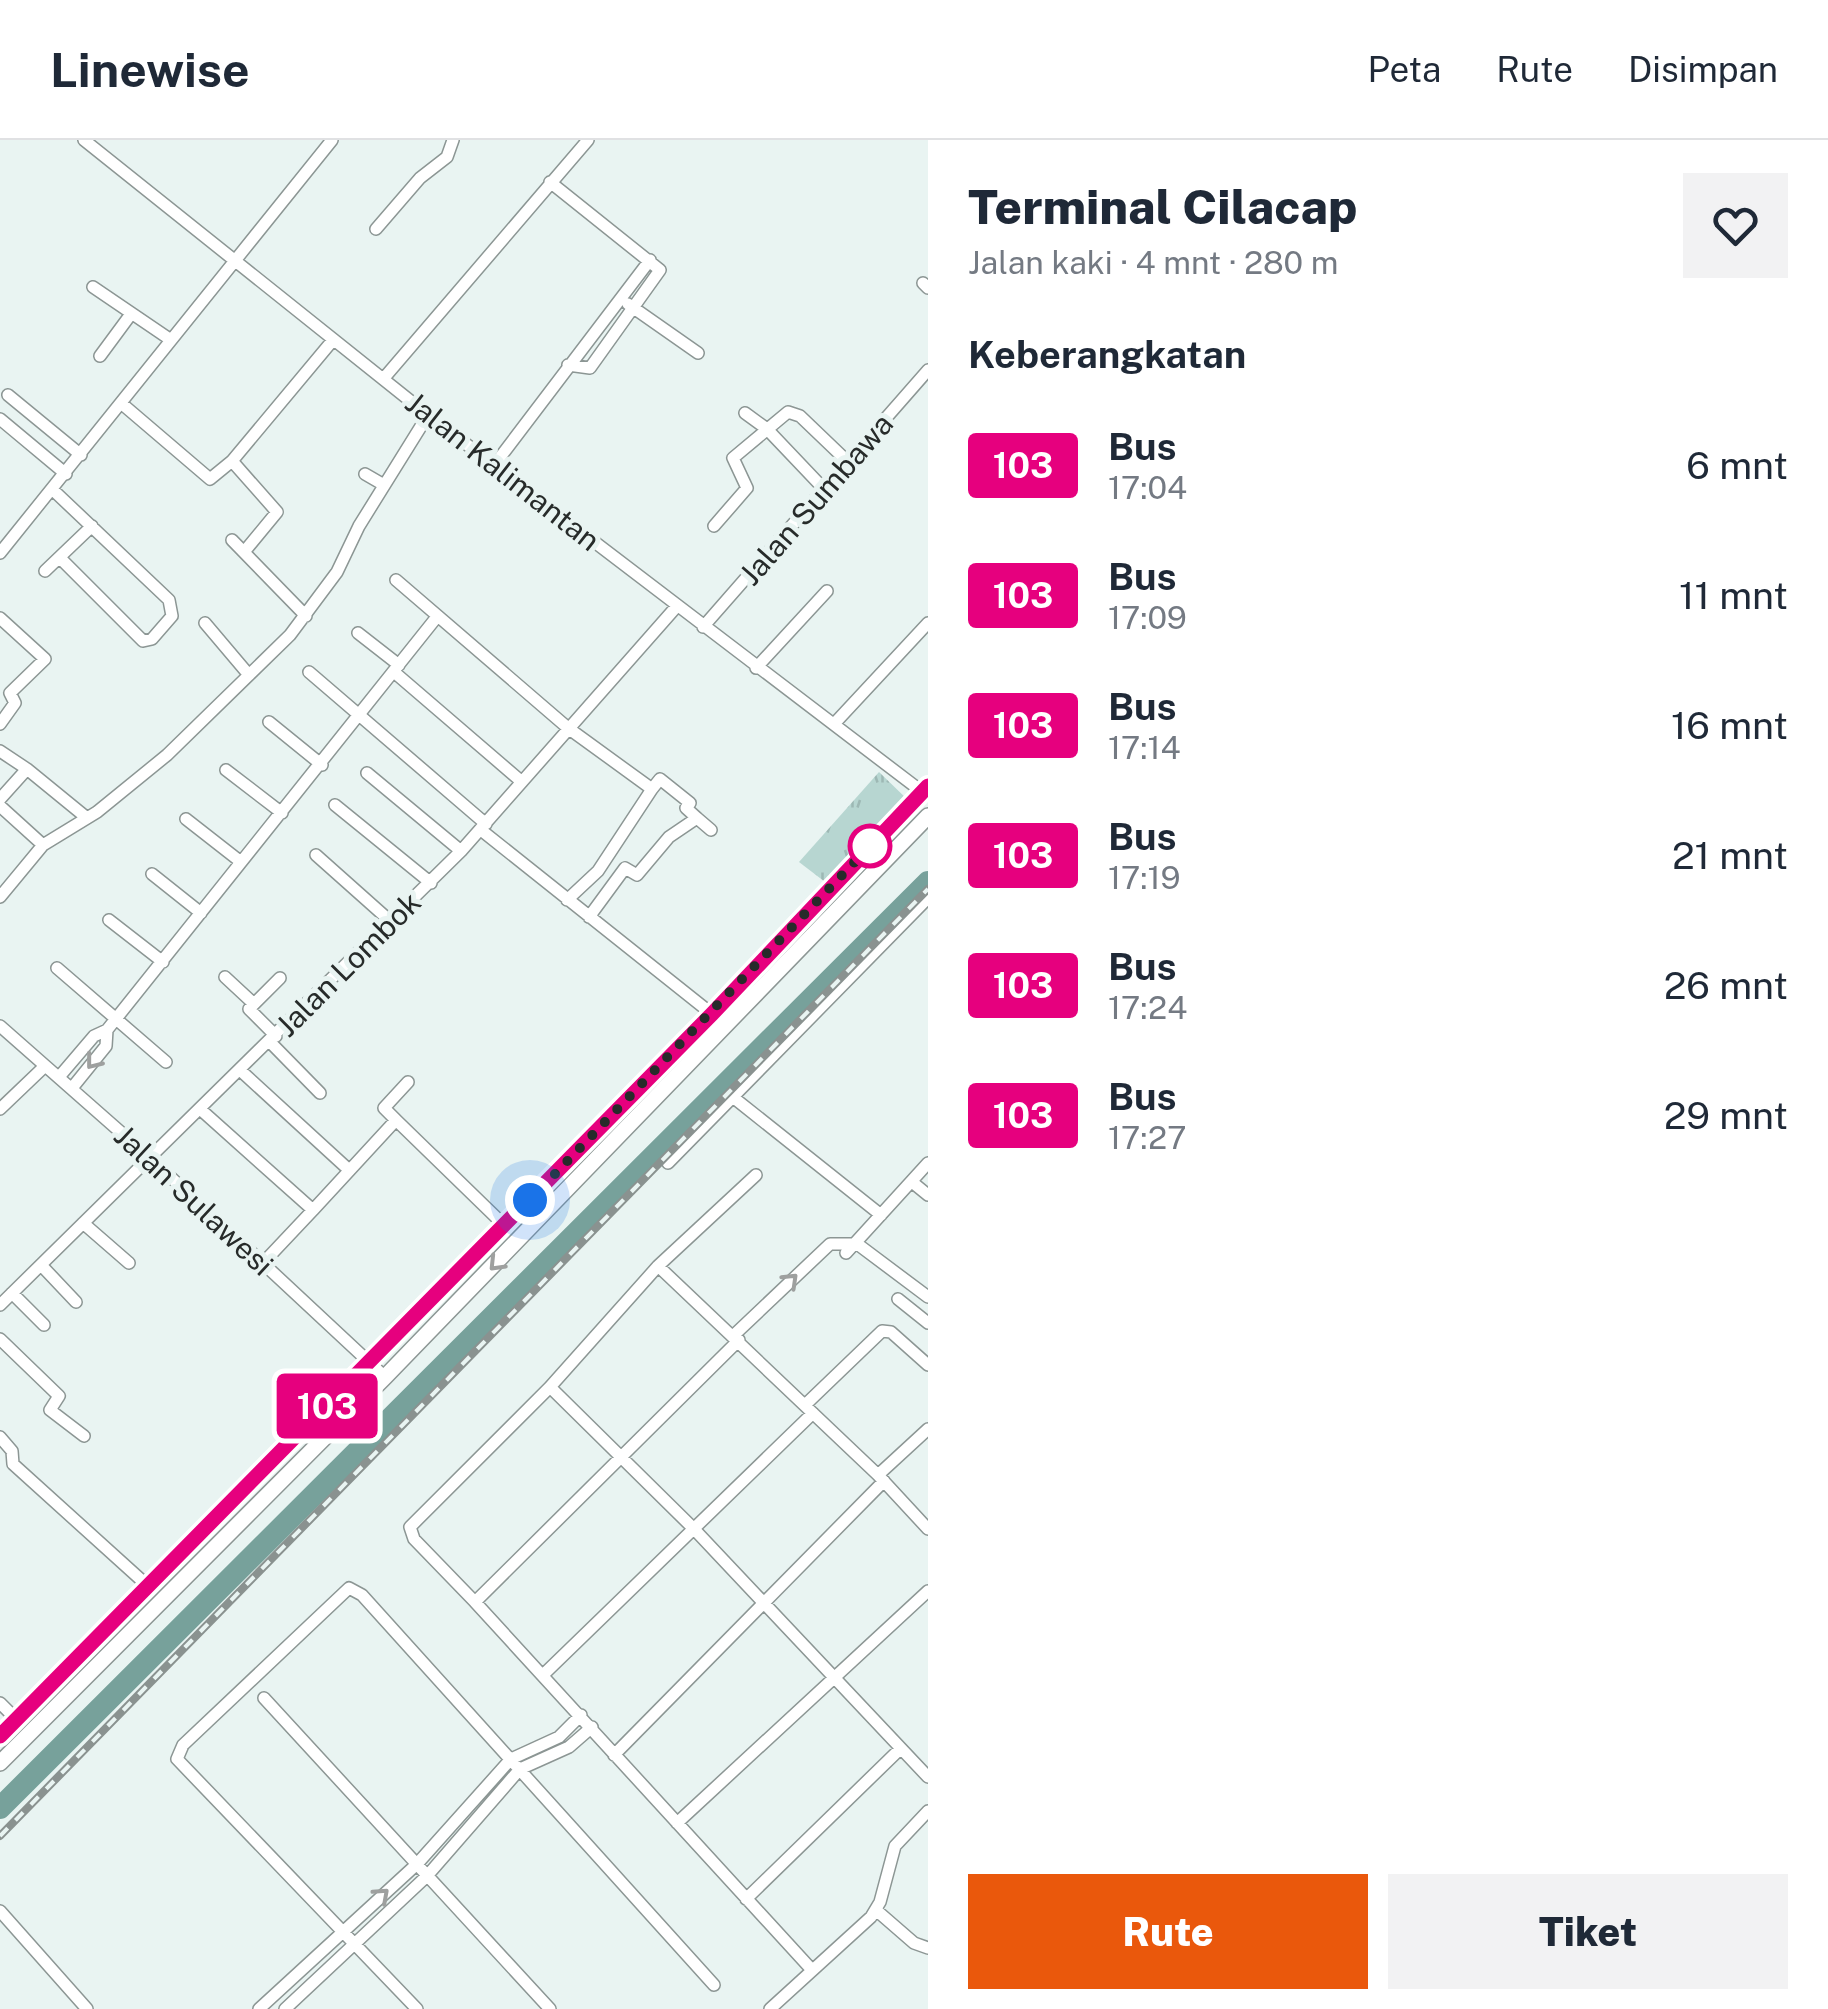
<!DOCTYPE html>
<html lang="id">
<head>
<meta charset="utf-8">
<style>
	body { margin:0; font-family:"Public Sans",sans-serif; background:#f2f2f3; color:#1f2937; height:100vh; display:flex; flex-direction:column; font-size:38px; white-space:nowrap }
	* { box-sizing:border-box; margin:0 }
	p { font-size:32px; color:#747a83 }
	.icon { flex:none; width:55px; height:55px; fill:none; stroke:currentColor; stroke-width:2; stroke-linecap:round; stroke-linejoin:round }
	.map { position:relative; flex:1; overflow:hidden }
	.drawer { display:flex; flex-direction:column; background:#fff; width:900px }
	.drawer>* { flex:none }
	.badge { padding:0 20px; border-radius:8px; font-size:35px; line-height:65px }
	.you { position:absolute; width:50px; height:50px; margin:-25px; border:8px solid #fff; border-radius:50%; background:#1a73e8; box-shadow:0 0 0 15px #1a73e833 }
	.map>.badge { position:absolute; translate:-50% -50%; box-shadow:0 0 0 5px #fff }
	h2 { padding:0 40px; font-size:38px; line-height:90px }
	.round { display:grid; place-items:center; flex:none; width:105px; height:105px; border-radius:0px; background:#f2f2f3 }
	.headline { display:flex; align-items:center; justify-content:space-between; height:170px; padding:0 40px }
	h1 { font-size:48px; font-weight:800; line-height:75px }
	.cta { display:flex; gap:20px; margin-top:auto; padding:20px 40px }
	.cta a { flex:1; height:115px; border-radius:0px; background:#ea580c; color:#fff; font-size:40px; font-weight:800; line-height:115px; text-align:center }
	.cta a+a { background:#f2f2f3; color:#1f2937 }
	ul { padding:0; list-style:none }
	li { display:flex; align-items:center; gap:30px; height:130px; padding:0 40px }
	li div { flex:1 }
	li b { display:block; font-size:38px }
	li em { font-style:normal }
	li .badge { min-width:110px; font-weight:700; text-align:center }
	header { display:flex; align-items:center; gap:60px; box-sizing:border-box; height:140px; padding:0 50px; background:#fff; border-bottom:2px solid #e0e1e3 }
	header strong { font-size:48px }
	nav { display:flex; gap:55px; margin-inline-start:auto; font-size:35px }
	main { display:flex; flex:1; min-height:0 }
	.map>svg:first-child { display:block }
	.park { fill:url(#park-tufts) }
	.lines { fill:none; stroke-linecap:round; stroke-linejoin:round }
	.river { stroke:#77a19b; stroke-width:22 }
	.minor-casing { stroke:#8c9694; stroke-width:14 }
	.major-casing { stroke:#8c9694; stroke-width:18 }
	.minor { stroke:#fff; stroke-width:11 }
	.major { stroke:#fff; stroke-width:15 }
	.rail-casing { stroke:#8a9290; stroke-width:8 }
	.rail { stroke:#e9f4f2; stroke-width:4; stroke-dasharray:11; stroke-linecap:butt }
	.oneway { stroke:#9ea09f }
	.line-casing { stroke:#fff; stroke-width:22 }
	.line { stroke:#e6007e; stroke-width:15 }
	.walk { stroke:#272b2a; stroke-width:10; stroke-dasharray:0 18 }
	.stop-dot { fill:#fff; stroke:#e6007e; stroke-width:5 }
	.labels { text-anchor:middle; dominant-baseline:central; stroke-width:10; stroke-linejoin:round; paint-order:stroke }
	.street-label { font-size:30px; fill:#272b2a; stroke:#e9f4f2 }
</style>
</head>
<body>
<header>
<strong>Linewise</strong>
<nav><a>Peta</a><a>Rute</a><a>Disimpan</a></nav>
</header>
<main>
<div class="map">
<svg width="928" height="1869" viewBox="0 0 928 1869">
	<defs>
		<pattern id="park-tufts" width="24" height="20" patternUnits="userSpaceOnUse" patternTransform="scale(2.5)"><rect width="24" height="20" fill="#b7d6d1"/><path d="M3 7l-1-3M5 7V3M7 7l1-3M15 17l-1-3M17 17v-4M19 17l1-3" fill="none" stroke="#9db8b4"/></pattern>
	</defs>
	<rect width="100%" height="100%" fill="#e9f4f2"/>
	<path class="park" d="M879 632 909 661 829 745 799 722Z"/>
	<g class="lines">
		<path class="river" d="M0 1668 928 742"/>
		<g class="minor-casing">
			<path id="minor" d="M84 0 428 275 925 654
				M550 42 660 130 590 228 568 225
				M376 89 420 38 447 17 453 0
				M923 143 928 148
				M93 147 171 200
				M628 164 698 213
				M100 216 131 174
				M384 238 588 0
				M8 255 81 315
				M121 263 210 339 232 321 333 200
				M745 273 767 289 824 349
				M0 279 66 334
				M232 321 277 372 244 412
				M495 324 650 120
				M365 334 384 345
				M53 350 169 460 172 476 152 499 143 501 60 418
				M714 386 747 348 733 318 788 272 800 276 848 322
				M232 400 306 476
				M0 413 332 0
				M45 431 92 386
				M396 440 568 588 652 649 598 731 567 760
				M0 478 45 519 10 553 15 563 0 584
				M205 483 249 535
				M703 487 928 230
				M358 493 399 525
				M756 528 827 451
				M309 532 486 684
				M394 532 522 642
				M269 582 322 625
				M834 584 928 483
				M0 611 27 629
				M226 630 282 673
				M367 633 461 711
				M652 649 660 639 690 663 686 668 697 678
				M0 659 27 629 87 678
				M335 665 431 743
				M0 666 43 705
				M186 679 241 722
				M481 690 712 874
				M316 715 389 780
				M152 734 201 773
				M0 757 43 705 97 672 167 615 290 495 337 432 359 386 428 275
				M589 777 625 728 637 735 669 697 697 678 711 690
				M109 780 163 822
				M57 828 166 922
				M225 837 254 864
				M0 886 150 1018 385 1237
				M107 890 436 478
				M276 896 249 869 280 838
				M270 902 320 953
				M241 931 348 1029
				M59 937 94 896 107 890 106 906 72 948
				M734 958 881 1075
				M0 969 45 926
				M200 969 313 1070 396 980 384 968 408 942
				M396 980 505 1086
				M668 1023 928 758
				M912 1042 928 1055
				M83 1083 129 1123
				M856 1103 928 1157
				M846 1113 928 1023
				M263 1123 313 1070
				M41 1125 76 1162
				M658 1126 756 1035
				M12 1153 44 1185
				M898 1159 928 1183
				M0 1165 461 711 677 466
				M734 1195 830 1104H855
				M0 1199 59 1256 50 1270 84 1296
				M739 1200 475 1462 812 1830
				M805 1265 882 1191 891 1192 928 1225
				M0 1297 12 1311 13 1324 149 1447
				M878 1335 928 1289
				M928 1389 878 1335 658 1126 550 1247 694 1389 928 1637
				M475 1462 414 1399 410 1387 550 1247
				M544 1534 813 1273
				M264 1558 550 1869
				M0 1563 16 1579
				M614 1615 884 1341
				M677 1683 928 1451
				M746 1759 899 1610
				M876 1770 914 1803 928 1808
				M0 1771 87 1869
				M259 1869 417 1724 511 1619 559 1597 581 1575
				M285 1869 427 1736 520 1629 569 1607 592 1587
				M417 1869 177 1619 183 1605 349 1448 362 1455 714 1845
				M770 1869 871 1777 880 1762 895 1706 928 1671"/>
		</g>
		<g class="major-casing">
			<path id="major" d="M0 1596 712 874 928 646
				M0 1623 385 1237 928 676"/>
		</g>
		<use href="#minor" class="minor"/>
		<use href="#major" class="major"/>
		<g class="rail-casing">
			<path id="rail" d="M0 1696 928 749"/>
		</g>
		<use href="#rail" class="rail"/>
	</g>
	<defs><path id="oneway-chevron" d="M-2-3.5L2.5 0L-2 3.5" fill="none" stroke-width="1.6" stroke-linecap="round" stroke-linejoin="round" transform="scale(2.5)"/></defs>
	<g class="oneway">
		<use href="#oneway-chevron" transform="translate(93 922) rotate(128)"/>
		<use href="#oneway-chevron" transform="translate(496 1124) rotate(134)"/>
		<use href="#oneway-chevron" transform="translate(791 1140) rotate(-44)"/>
		<use href="#oneway-chevron" transform="translate(382 1755) rotate(-42)"/>
	</g>
	<g class="lines">
		<g class="line-casing">
			<path id="line" d="M0 1596 712 874 928 646"/>
		</g>
		<use href="#line" class="line"/>
		<path class="walk" d="M530 1060 870 706"/>
	</g>
	<circle class="stop-dot" cx="870" cy="706" r="20"/>
	<g class="labels">
		<g class="street-label">
			<text transform="translate(503 331) rotate(38)">Jalan Kalimantan</text>
			<text transform="translate(816 359) rotate(-49)">Jalan Sumbawa</text>
			<text transform="translate(348 824) rotate(-45)">Jalan Lombok</text>
			<text transform="translate(194 1060) rotate(43)">Jalan Sulawesi</text>
		</g>
	</g>
</svg>
<div class="you" style="left:530px;top:1060px"></div>
<b class="badge" style="left:327px;top:1266px;background:#e6007e;color:#fff">103</b>
</div>
<section class="drawer">
<div class="headline"><div><h1>Terminal Cilacap</h1><p>Jalan kaki · 4 mnt · 280 m</p></div><a class="round"><svg class="icon" aria-label="heart" viewBox="0 0 24 24"><path d="M12 20l-8-8c-3-5 5-10 8-4 3-6 11-1 8 4z"/></svg></a></div>
<h2>Keberangkatan</h2>
<ul>
<li><span class="badge" style="background:#e6007e;color:#fff">103</span><div><b>Bus</b><p>17:04</p></div><em>6 mnt</em></li>
<li><span class="badge" style="background:#e6007e;color:#fff">103</span><div><b>Bus</b><p>17:09</p></div><em>11 mnt</em></li>
<li><span class="badge" style="background:#e6007e;color:#fff">103</span><div><b>Bus</b><p>17:14</p></div><em>16 mnt</em></li>
<li><span class="badge" style="background:#e6007e;color:#fff">103</span><div><b>Bus</b><p>17:19</p></div><em>21 mnt</em></li>
<li><span class="badge" style="background:#e6007e;color:#fff">103</span><div><b>Bus</b><p>17:24</p></div><em>26 mnt</em></li>
<li><span class="badge" style="background:#e6007e;color:#fff">103</span><div><b>Bus</b><p>17:27</p></div><em>29 mnt</em></li>
</ul>
<div class="cta"><a>Rute</a><a>Tiket</a></div>
</section>
</main>
</body>
</html>
